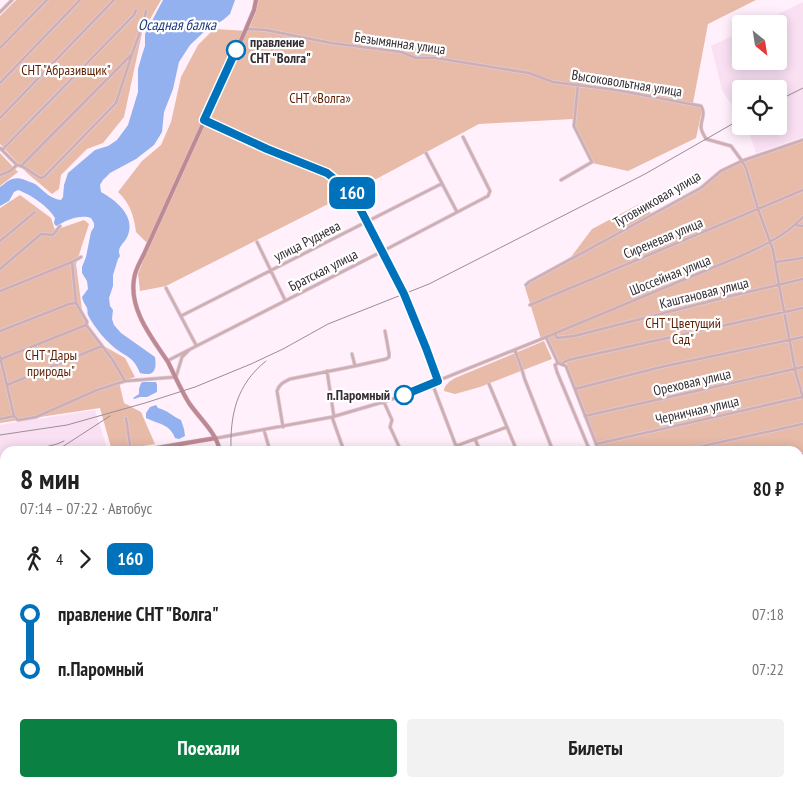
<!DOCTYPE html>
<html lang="ru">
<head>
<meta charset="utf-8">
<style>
	body { margin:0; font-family:"PT Sans Narrow",sans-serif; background:#f2f2f2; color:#222; height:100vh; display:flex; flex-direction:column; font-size:19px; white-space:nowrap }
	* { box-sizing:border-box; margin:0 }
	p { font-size:16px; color:#767676 }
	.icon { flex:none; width:28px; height:28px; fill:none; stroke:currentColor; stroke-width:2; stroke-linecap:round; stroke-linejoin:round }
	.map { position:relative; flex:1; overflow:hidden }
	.details { position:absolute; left:0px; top:446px; width:804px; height:341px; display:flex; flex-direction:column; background:#fff; border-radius:15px 15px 0 0; box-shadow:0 2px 12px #0003 }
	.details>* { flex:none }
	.badge { padding:0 10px; border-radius:8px; font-size:18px; line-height:32px }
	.needle { width:32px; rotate:150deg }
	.buttons { position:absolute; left:732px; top:15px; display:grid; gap:10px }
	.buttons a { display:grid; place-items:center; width:55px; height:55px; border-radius:5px; background:#fff; box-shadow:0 2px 12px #0003; font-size:25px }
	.map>.badge { position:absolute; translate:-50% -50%; box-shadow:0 0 0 2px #fff }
	.legs { display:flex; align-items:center; gap:8px; height:55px; padding:0 20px; font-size:16px }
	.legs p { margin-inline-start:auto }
	.headline { display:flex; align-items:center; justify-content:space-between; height:85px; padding:0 20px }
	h1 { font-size:28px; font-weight:600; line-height:38px }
	.action { display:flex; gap:10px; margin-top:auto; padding:10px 20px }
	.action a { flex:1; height:58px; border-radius:5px; background:#0b8043; color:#fff; font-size:20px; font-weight:600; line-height:58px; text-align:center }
	.action a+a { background:#f2f2f2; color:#222 }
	ul { padding:0 20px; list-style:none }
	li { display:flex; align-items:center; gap:18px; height:55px; font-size:19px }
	li i { display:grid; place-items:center; width:8px; height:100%; margin:0 6px; background:currentColor }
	li i::after { content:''; width:12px; height:12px; margin:-6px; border:4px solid; border-radius:50%; background:#fff }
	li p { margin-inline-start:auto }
	li:first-child i { background:linear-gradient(#0000 50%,currentColor 0) }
	li:last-child i { background:linear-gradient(currentColor 50%,#0000 0) }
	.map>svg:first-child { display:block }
	.built { fill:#f9e0f3 }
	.green { fill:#e8baa8 }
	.water { fill:#93b1ef }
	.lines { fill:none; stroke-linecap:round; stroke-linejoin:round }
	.street-casing { stroke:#dacdd8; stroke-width:4 }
	.secondary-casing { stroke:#dacdd8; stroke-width:5 }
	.street { stroke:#d1adb2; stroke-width:2.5 }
	.secondary { stroke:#be8992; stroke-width:4 }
	.rail { stroke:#998e97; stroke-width:1 }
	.line-1-casing { stroke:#fff; stroke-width:11 }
	.line-1 { stroke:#0072bc; stroke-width:8 }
	.stop-1-dot { fill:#fff; stroke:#0072bc; stroke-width:2.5 }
	.labels { text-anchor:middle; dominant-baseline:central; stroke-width:4.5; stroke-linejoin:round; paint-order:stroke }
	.stop-label { font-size:14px; font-weight:bold; fill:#342d33; stroke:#fff; text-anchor:start }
	.street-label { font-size:14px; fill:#342d33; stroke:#fff }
	.park-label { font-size:14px; fill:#5e1e00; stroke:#fff }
	.water-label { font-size:15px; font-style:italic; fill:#1c3880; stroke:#fff }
</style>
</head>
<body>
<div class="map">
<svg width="803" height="787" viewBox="0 0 803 787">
	<rect width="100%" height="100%" fill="#fff0fc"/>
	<path class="built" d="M803 2V137L756 153 747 126H779V89H741V114L738 115 722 90 711 46 741 32V61H779V24H758Z
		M95 410 108 451H5V471L0 472V425Z"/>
	<path class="green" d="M16 0H161L142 33 124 117 103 143 87 149 61 175 59 189 52 194 27 173 0 144V16Z
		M258 0H756L708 24 693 103 703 106 696 138 628 171 592 163 574 128 573 119 479 124 352 192 166 286 140 291 138 274 149 245 136 232C134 216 130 203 118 192L142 161 161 145 171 122 181 77 198 45 214 29 248 31 256 11Z
		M803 139V787H672L671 783 652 787H500L499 783 799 782V451H599L566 362 559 364 548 337 541 339 524 284 571 257 592 229 645 201 651 214 700 188 717 172 743 159Z
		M0 153 18 172 0 186Z
		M20 195 51 218 55 230 84 220 89 224 76 264 82 310 88 324 102 345 125 358 135 377 119 382 124 403 141 412 158 451H155L157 450 155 444 112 451 100 408 0 423V208Z
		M544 341 552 359 480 387 455 394 444 391C444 385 450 381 455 378Z
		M5 488V574L0 567V489Z
		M497 782 498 787H287L286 783Z"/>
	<path class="water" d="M163 0H235L230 14 223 20 205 31 190 45 179 62 173 89 164 112 162 132 154 145 136 159 110 173 103 180 100 185 101 192C117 201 135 216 128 235 125 244 116 246 120 256L118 259 113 275V286L109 298 110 306 113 310 112 319 114 325 121 333 155 357C157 370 154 377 140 373 134 359 131 359 119 351 108 344 94 327 88 315 87 312 88 311 87 308 85 304 83 302 82 297L88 289 87 281 82 273V267L86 257 91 232 94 227V223L91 218C81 214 65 220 57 226L55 225 54 223 55 218C49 207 30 194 18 190L14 192 9 201 0 206V187C11 178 16 175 30 182 34 183 37 185 40 188 47 194 52 199 61 200L63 197 64 185 68 173 95 150 108 146 117 140 128 125 138 92V69L142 55 145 46V34Z
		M143 382H156L157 385V392L147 397H140L134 399 133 398 139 394V389L141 383Z
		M156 405 158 408C167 410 172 416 181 420L184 429 185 436 179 439 175 438C170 424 158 424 146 418V413L150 407Z"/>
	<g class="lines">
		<g class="street-casing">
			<path id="street" d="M0 12 12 0
				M247 29 266 30 331 43 401 52 416 58H436L529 73 553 82 616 90 701 106C706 114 701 119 701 127 701 131 704 135 706 139L731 146 742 161 746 168 758 209 773 250 779 285 796 374 803 398
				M0 48 47 0
				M0 83 80 0
				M0 118 114 0
				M205 121 267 149 327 173 352 193 404 294 426 348 438 381
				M0 148 17 165
				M2 150 134 15 136 10
				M426 153 457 212
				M22 165 131 55
				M0 175 10 171 17 165C26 166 32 174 41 178L44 177 116 103 132 54 144 21 146 11
				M561 180 592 162 574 126 578 84
				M795 225 803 226
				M0 241 35 212
				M257 242 285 300
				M72 262 76 303 87 322 86 325 112 359 125 381
				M776 262 803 258
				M0 269 41 234 53 235 60 226
				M526 285 529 282 701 188 721 171 742 161 803 140
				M166 288 196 345
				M0 291 72 262 81 257
				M530 305 803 190
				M181 316 441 184
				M0 331 69 304 76 303
				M555 334 557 338 574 336 731 296 803 279
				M546 337 558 363 566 366 599 451
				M515 350 522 370 525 380 553 451
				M0 356 14 416
				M1 359 86 325
				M167 361 383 251 488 196 490 191 463 137
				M558 363 555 365 557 372 590 451
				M561 364 568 360 577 358 803 308
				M355 366 386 359 389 357V353L385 331
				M327 371 334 417
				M432 383 456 446
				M489 384 517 451
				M7 385 102 346
				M575 389 661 367 803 337
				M384 402 392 420 390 427 391 429 401 451
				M585 416 803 367
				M332 417 344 451
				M126 418 131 451
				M0 419 14 416 18 420 36 417 97 390 125 381 176 377 182 357 189 350
				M283 427 277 391C279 384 284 382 290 379L355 366 352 354
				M264 430 270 451
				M217 438 332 417 390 400 539 340 743 255C765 245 786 235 803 217
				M475 439 480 451
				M596 444 802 397
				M451 451 456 446 507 427
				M680 451 803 424
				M799 455 803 454
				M799 483 803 482
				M0 488 5 487
				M0 511 5 510
				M799 512 803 511
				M0 531 5 527
				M799 540 803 539
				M799 566 803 565
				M799 591 803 590
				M0 605 5 603
				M799 617 803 616
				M799 643 803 642
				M0 665 5 663
				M799 671 803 670
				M799 696 803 694
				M799 726 803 725
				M799 780 800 787
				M0 781 6 787
				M497 782 498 787
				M574 782 575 787
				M671 782 672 787
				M702 782 703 787
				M727 782 728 787
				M751 782 752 787
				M776 782 777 787
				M79 787 85 782
				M644 787 665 782"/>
		</g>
		<g class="secondary-casing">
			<path id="secondary" d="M139 451 216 438
				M220 451C216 432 200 419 189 403 181 390 175 376 168 362 152 338 129 310 134 279 135 270 140 262 144 254L246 29 254 10 256 0
				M0 474 5 473
				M279 782 280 787"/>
		</g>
		<use href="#street" class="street"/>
		<use href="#secondary" class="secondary"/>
		<path class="rail" d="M779 100 803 88
			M0 435 67 425 145 403 195 387 251 364 283 349 328 324 429 284 645 174 741 119
			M11 451 36 447
			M30 451 57 444 64 441
			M56 451 110 416
			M231 451C230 415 236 385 266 361
			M0 466 5 465"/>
	</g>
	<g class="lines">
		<g class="line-1-casing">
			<path id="line-1" d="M236 50 204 120 267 149 327 173 352 193 404 294 426 348 438 381 404 395"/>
		</g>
		<use href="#line-1" class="line-1"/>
	</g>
	<g class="stop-1-dot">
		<circle cx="236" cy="50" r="9"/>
		<circle cx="404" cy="395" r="9"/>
	</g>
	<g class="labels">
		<g class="stop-label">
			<text x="250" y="42">правление<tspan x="250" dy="16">СНТ "Волга"</tspan></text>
			<text x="390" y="395" text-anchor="end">п.Паромный</text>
		</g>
		<g class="street-label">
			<text transform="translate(400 43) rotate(8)">Безымянная улица</text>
			<text transform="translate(627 83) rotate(9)">Высоковольтная улица</text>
			<text transform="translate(657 199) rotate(-30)">Тутовниковая улица</text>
			<text transform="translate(663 238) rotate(-23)">Сиреневая улица</text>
			<text transform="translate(307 241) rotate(-27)">улица Руднева</text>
			<text transform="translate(323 270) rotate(-27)">Братская улица</text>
			<text transform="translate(670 275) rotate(-22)">Шоссейная улица</text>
			<text transform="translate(704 293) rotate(-14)">Каштановая улица</text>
			<text transform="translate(692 382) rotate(-13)">Ореховая улица</text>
			<text transform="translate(697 410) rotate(-13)">Черничная улица</text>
		</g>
		<g class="park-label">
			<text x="66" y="70">СНТ "Абразивщик"</text>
			<text x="320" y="98">СНТ «Волга»</text>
			<text x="683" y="323">СНТ "Цветущий<tspan x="683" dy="16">Сад"</tspan></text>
			<text x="51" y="355">СНТ "Дары<tspan x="51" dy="16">природы"</tspan></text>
		</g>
		<g class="water-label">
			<text x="177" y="24">Осадная балка</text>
		</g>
	</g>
</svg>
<div class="buttons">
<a><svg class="needle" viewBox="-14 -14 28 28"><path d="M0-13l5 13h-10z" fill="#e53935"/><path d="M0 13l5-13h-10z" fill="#767676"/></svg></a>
<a><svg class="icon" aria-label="locate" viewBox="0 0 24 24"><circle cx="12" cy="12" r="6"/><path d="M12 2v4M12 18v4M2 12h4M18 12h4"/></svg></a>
</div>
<b class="badge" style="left:352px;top:193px;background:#0072bc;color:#fff">160</b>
<section class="details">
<div class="headline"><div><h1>8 мин</h1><p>07:14 – 07:22 · Автобус</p></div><b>80 ₽</b></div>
<div class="legs"><svg class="icon" aria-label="walk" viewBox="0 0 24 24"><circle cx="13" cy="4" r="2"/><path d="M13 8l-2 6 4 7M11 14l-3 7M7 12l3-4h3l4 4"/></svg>4<svg class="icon" aria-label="forward" viewBox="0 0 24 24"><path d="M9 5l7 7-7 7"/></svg><b class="badge" style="background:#0072bc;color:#fff">160</b></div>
<ul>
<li><i style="color:#0072bc"></i><b>правление СНТ &quot;Волга&quot;</b><p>07:18</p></li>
<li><i style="color:#0072bc"></i><b>п.Паромный</b><p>07:22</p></li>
</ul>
<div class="action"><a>Поехали</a><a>Билеты</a></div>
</section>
</div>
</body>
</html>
